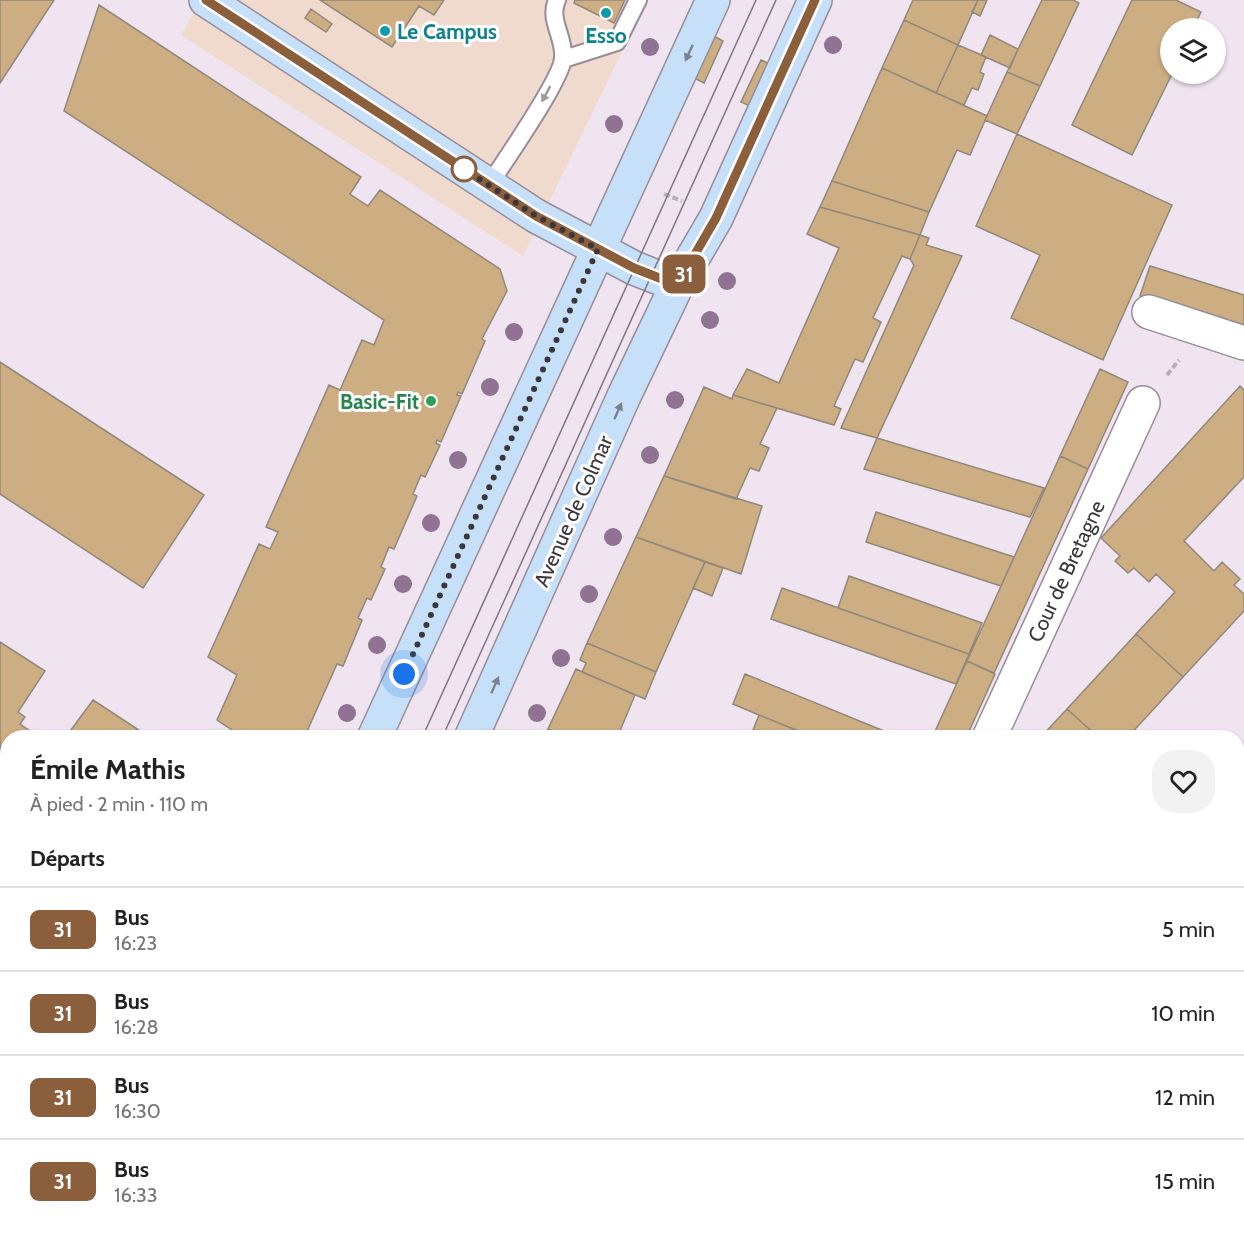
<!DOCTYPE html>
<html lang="fr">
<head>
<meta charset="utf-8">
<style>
	body { margin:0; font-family:Cabin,sans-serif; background:#f2f2f2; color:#222; height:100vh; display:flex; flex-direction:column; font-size:22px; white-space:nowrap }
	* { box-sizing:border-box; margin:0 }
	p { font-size:20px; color:#767676 }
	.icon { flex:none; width:33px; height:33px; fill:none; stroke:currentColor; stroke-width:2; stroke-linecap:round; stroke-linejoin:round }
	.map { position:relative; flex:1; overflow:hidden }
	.side { position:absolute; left:0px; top:730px; width:1245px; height:506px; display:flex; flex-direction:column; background:#fff; border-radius:24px 24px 0 0; box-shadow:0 2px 4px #0004 }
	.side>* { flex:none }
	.badge { padding:0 12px; border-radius:9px; font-size:21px; line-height:39px }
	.buttons { position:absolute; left:1160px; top:18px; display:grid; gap:12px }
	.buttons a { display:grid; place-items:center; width:66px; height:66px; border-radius:50%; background:#fff; box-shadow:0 2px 4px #0004; font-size:30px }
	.you { position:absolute; width:30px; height:30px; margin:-15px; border:4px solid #fff; border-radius:50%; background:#1a73e8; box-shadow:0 0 0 9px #1a73e833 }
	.map>.badge { position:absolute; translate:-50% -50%; box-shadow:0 0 0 3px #fff }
	h2 { padding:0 30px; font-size:22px; line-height:54px }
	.round { display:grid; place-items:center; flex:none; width:63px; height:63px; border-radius:24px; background:#f2f2f2 }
	.head { display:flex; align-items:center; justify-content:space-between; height:102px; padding:0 30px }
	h1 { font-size:28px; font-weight:800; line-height:45px }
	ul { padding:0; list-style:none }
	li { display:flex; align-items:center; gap:18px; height:84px; padding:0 30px; border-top:2px solid #e0e0e0 }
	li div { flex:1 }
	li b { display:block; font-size:22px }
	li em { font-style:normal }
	li .badge { min-width:66px; font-weight:700; text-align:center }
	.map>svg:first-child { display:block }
	.industrial { fill:#efdacd }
	.building { fill:#cdae82; stroke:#91887b; stroke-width:1.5 }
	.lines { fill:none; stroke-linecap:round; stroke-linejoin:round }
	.lane-casing { stroke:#978c98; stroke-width:20 }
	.street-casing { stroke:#978c98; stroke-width:36 }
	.secondary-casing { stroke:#978c98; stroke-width:36 }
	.path { stroke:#b9afb9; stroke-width:4; stroke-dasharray:6 3; stroke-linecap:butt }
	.lane { stroke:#fff; stroke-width:16 }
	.street { stroke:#fff; stroke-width:33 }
	.secondary { stroke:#c7e0fa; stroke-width:33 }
	.tram { stroke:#7e777f; stroke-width:1.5 }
	.tree { fill:#907293 }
	.oneway { fill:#7a8291 }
	.oneway2 { fill:#9d9a9d }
	.line-casing { stroke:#fff; stroke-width:14 }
	.line { stroke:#8b5e3c; stroke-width:9 }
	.walk { stroke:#3b363b; stroke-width:6; stroke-dasharray:0 10.8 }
	.culture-dot { fill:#0f9aa8; stroke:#fff; stroke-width:2 }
	.stop-dot { fill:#fff; stroke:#8b5e3c; stroke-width:3 }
	.leisure-dot { fill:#2e9e5b; stroke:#fff; stroke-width:2 }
	.labels { text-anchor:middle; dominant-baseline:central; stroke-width:6; stroke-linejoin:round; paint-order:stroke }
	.culture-label { font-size:21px; font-weight:bold; fill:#0d838f; stroke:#fff; text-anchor:start }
	.leisure-label { font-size:21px; font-weight:bold; fill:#27864d; stroke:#fff; text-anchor:end }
	.street-label { font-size:21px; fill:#3b363b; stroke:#fff }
</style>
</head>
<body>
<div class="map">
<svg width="1244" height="1235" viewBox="0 0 1244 1235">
	<rect width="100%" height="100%" fill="#f0e4f1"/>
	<path class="industrial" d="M201 0H647L523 256 181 35Z"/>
	<path class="building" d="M0 0H54L0 83Z
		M320 0H444L434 15 419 6 392 47Z
		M575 0H625L614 23 574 3Z
		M913 0H978L958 45 904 20Z
		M978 0H987L980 16 972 12Z
		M1042 0H1073L1079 3 1040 86 1007 72Z
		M1132 0H1176L1201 12 1193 28H1170L1172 74 1132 155 1072 125Z
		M99 5 361 177 350 194 368 206 380 190 500 269 507 291 482 339 485 341 462 394 458 392 457 395 461 396 441 442 437 440 436 443 440 445 425 477 421 475 413 494 417 496 394 549 389 547 381 567 385 569 371 600 367 598 358 618 362 620 343 666 337 664 304 738H244L217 720 237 675 208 657 259 544 270 549 278 532 266 527 329 385 340 390 362 340 374 345 384 320 64 111Z
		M311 9 332 24 326 32 305 18Z
		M904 20 958 45 936 93 882 68Z
		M990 35 1018 49 1010 68 981 55Z
		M714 36 723 41 704 83 694 78Z
		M958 45 986 57 980 72 984 74 978 90 972 88 964 105 936 93Z
		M761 60 770 64 750 106 741 102Z
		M882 68 987 116 970 155 957 150 929 212 832 181Z
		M1007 72 1040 86 1017 134 985 120Z
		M1017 134 1172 205 1103 360 1011 318 1040 255 976 226Z
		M832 181 929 212 920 235 820 207Z
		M820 207 920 235 910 259 902 256 873 318 881 322 863 362 855 359 834 406 841 409 834 425 733 395 747 369 779 383 839 248 807 234Z
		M920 235 929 238 926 245 962 256 877 438 841 428 914 265 910 259Z
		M1150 266 1244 295V328L1140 296Z
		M0 362 204 495 143 588 0 494Z
		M1100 369 1128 382 1088 469 1060 456Z
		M1240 386 1244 390V477L1184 541 1214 571 1222 562 1240 579 1234 585 1244 594V611L1183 677 1136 634 1175 592 1156 574 1149 582 1134 568 1128 573 1115 561 1120 556 1101 538Z
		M704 387 732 399 733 395 777 408 760 444 769 448 759 471 750 468 736 499 664 476Z
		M877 438 1044 488 1030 517 864 469Z
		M1060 456 1088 469 994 673 967 661Z
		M664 476 762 506 741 574 636 537Z
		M876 512 1014 557 1001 586 866 542Z
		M636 537 705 562 656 672 587 643Z
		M705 562 723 568 712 596 693 588Z
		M849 576 982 623 969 654 838 608Z
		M782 588 969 654 956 684 771 619Z
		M1136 634 1183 677 1127 738H1099L1067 709Z
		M0 642 45 671 18 712 25 717 20 724 30 731 25 738H8V760L0 755Z
		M587 643 656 672 645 699 582 672 586 663 580 660Z
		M967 661 995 674 966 738H932Z
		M576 669 635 695 617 738H568L548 729Z
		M745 674 901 738H816L759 715 733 704Z
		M93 700 151 738H65Z
		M1067 709 1099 738H1040Z
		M759 715 803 733 801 738H750Z
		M548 729 568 738H544Z
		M1238 1028 1244 1034V1065L1238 1072Z
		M1244 1065V1121L1238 1115V1072Z
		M0 1095 8 1100V1214L0 1209Z
		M1238 1196 1244 1197V1230L1238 1228Z
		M27 1228H78L75 1235H36Z
		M595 1228H647L642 1235H604Z
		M735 1228H758L767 1235H730Z
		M909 1228H948L944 1235H904Z
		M1119 1228H1238L1244 1230V1235H1140Z"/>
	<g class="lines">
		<g class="lane-casing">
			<path id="lane" d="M564 59 617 42 638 0
				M489 185C504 162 562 79 563 58 565 37 548 20 557 0
				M0 939 8 944"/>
		</g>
		<g class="street-casing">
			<path id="street" d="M1149 312 1244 343
				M989 738 1143 403
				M1238 1164 1244 1166
				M394 1228 403 1235"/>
		</g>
		<g class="secondary-casing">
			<path id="secondary" d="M206 0 536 216 634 268 677 285
				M374 738 713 0
				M471 738 624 396 677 285 716 218 815 0
				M145 1235 148 1228
				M246 1235 249 1228"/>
		</g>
		<path class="path" d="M664 194 682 201
			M1167 375 1179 360
			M200 1228 211 1233
			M102 1235 106 1228
			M314 1235 320 1228"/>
		<use href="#lane" class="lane"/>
		<use href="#street" class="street"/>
		<use href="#secondary" class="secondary"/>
		<path class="tram" d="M422 738 756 0
			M442 738 776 0
			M194 1235 197 1228
			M213 1235 216 1228"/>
	</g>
	<g class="tree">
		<circle cx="833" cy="45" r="9"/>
		<circle cx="650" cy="47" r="9"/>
		<circle cx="614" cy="124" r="9"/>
		<circle cx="727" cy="281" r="9"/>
		<circle cx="710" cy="320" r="9"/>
		<circle cx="514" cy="332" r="9"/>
		<circle cx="490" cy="387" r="9"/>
		<circle cx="675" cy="400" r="9"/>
		<circle cx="650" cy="455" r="9"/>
		<circle cx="458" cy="460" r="9"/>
		<circle cx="431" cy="523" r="9"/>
		<circle cx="613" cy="537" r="9"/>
		<circle cx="403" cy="584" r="9"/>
		<circle cx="589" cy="594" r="9"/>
		<circle cx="377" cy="645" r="9"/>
		<circle cx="561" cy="658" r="9"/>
		<circle cx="347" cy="713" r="9"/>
		<circle cx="537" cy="713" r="9"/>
	</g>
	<defs><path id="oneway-solid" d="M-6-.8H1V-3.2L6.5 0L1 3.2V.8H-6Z" transform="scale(1.5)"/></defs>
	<g class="oneway">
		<use href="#oneway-solid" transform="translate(689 53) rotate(115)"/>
		<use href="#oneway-solid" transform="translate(618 411) rotate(-66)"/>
		<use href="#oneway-solid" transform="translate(495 685) rotate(-66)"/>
	</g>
	<use class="oneway2" href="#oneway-solid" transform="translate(546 94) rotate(118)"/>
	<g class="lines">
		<g class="line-casing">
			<path id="line" d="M206 0 536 216 634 268 677 285 716 218 815 0"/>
		</g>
		<use href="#line" class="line"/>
		<path class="walk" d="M404 674 598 249 536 216 461 167 464 169"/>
	</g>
	<g class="culture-dot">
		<circle cx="606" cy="13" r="6"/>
		<circle cx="385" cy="31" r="6"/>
	</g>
	<circle class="stop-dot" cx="464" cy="169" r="12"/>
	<circle class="leisure-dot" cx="431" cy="401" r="6"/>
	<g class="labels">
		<g class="culture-label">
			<text x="397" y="31">Le Campus</text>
			<text x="606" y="35" text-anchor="middle">Esso</text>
		</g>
		<g class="leisure-label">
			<text x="419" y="401">Basic-Fit</text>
		</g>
		<g class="street-label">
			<text transform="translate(573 511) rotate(-66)">Avenue de Colmar</text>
			<text transform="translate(1066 571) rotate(-65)">Cour de Bretagne</text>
		</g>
	</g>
</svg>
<div class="buttons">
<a><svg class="icon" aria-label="layers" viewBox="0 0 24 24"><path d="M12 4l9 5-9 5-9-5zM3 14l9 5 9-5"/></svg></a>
</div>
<div class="you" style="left:404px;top:674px"></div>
<b class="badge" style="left:684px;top:274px;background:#8b5e3c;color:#fff">31</b>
<section class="side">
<div class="head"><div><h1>Émile Mathis</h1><p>À pied · 2 min · 110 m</p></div><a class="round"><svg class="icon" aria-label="heart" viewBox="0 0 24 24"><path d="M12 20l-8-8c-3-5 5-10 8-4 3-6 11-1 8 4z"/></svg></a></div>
<h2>Départs</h2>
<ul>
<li><span class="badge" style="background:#8b5e3c;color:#fff">31</span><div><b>Bus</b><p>16:23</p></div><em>5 min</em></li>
<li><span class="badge" style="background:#8b5e3c;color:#fff">31</span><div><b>Bus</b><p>16:28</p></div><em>10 min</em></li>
<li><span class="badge" style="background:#8b5e3c;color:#fff">31</span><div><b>Bus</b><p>16:30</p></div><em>12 min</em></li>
<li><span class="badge" style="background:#8b5e3c;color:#fff">31</span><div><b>Bus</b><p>16:33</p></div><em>15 min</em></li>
</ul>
</section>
</div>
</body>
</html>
